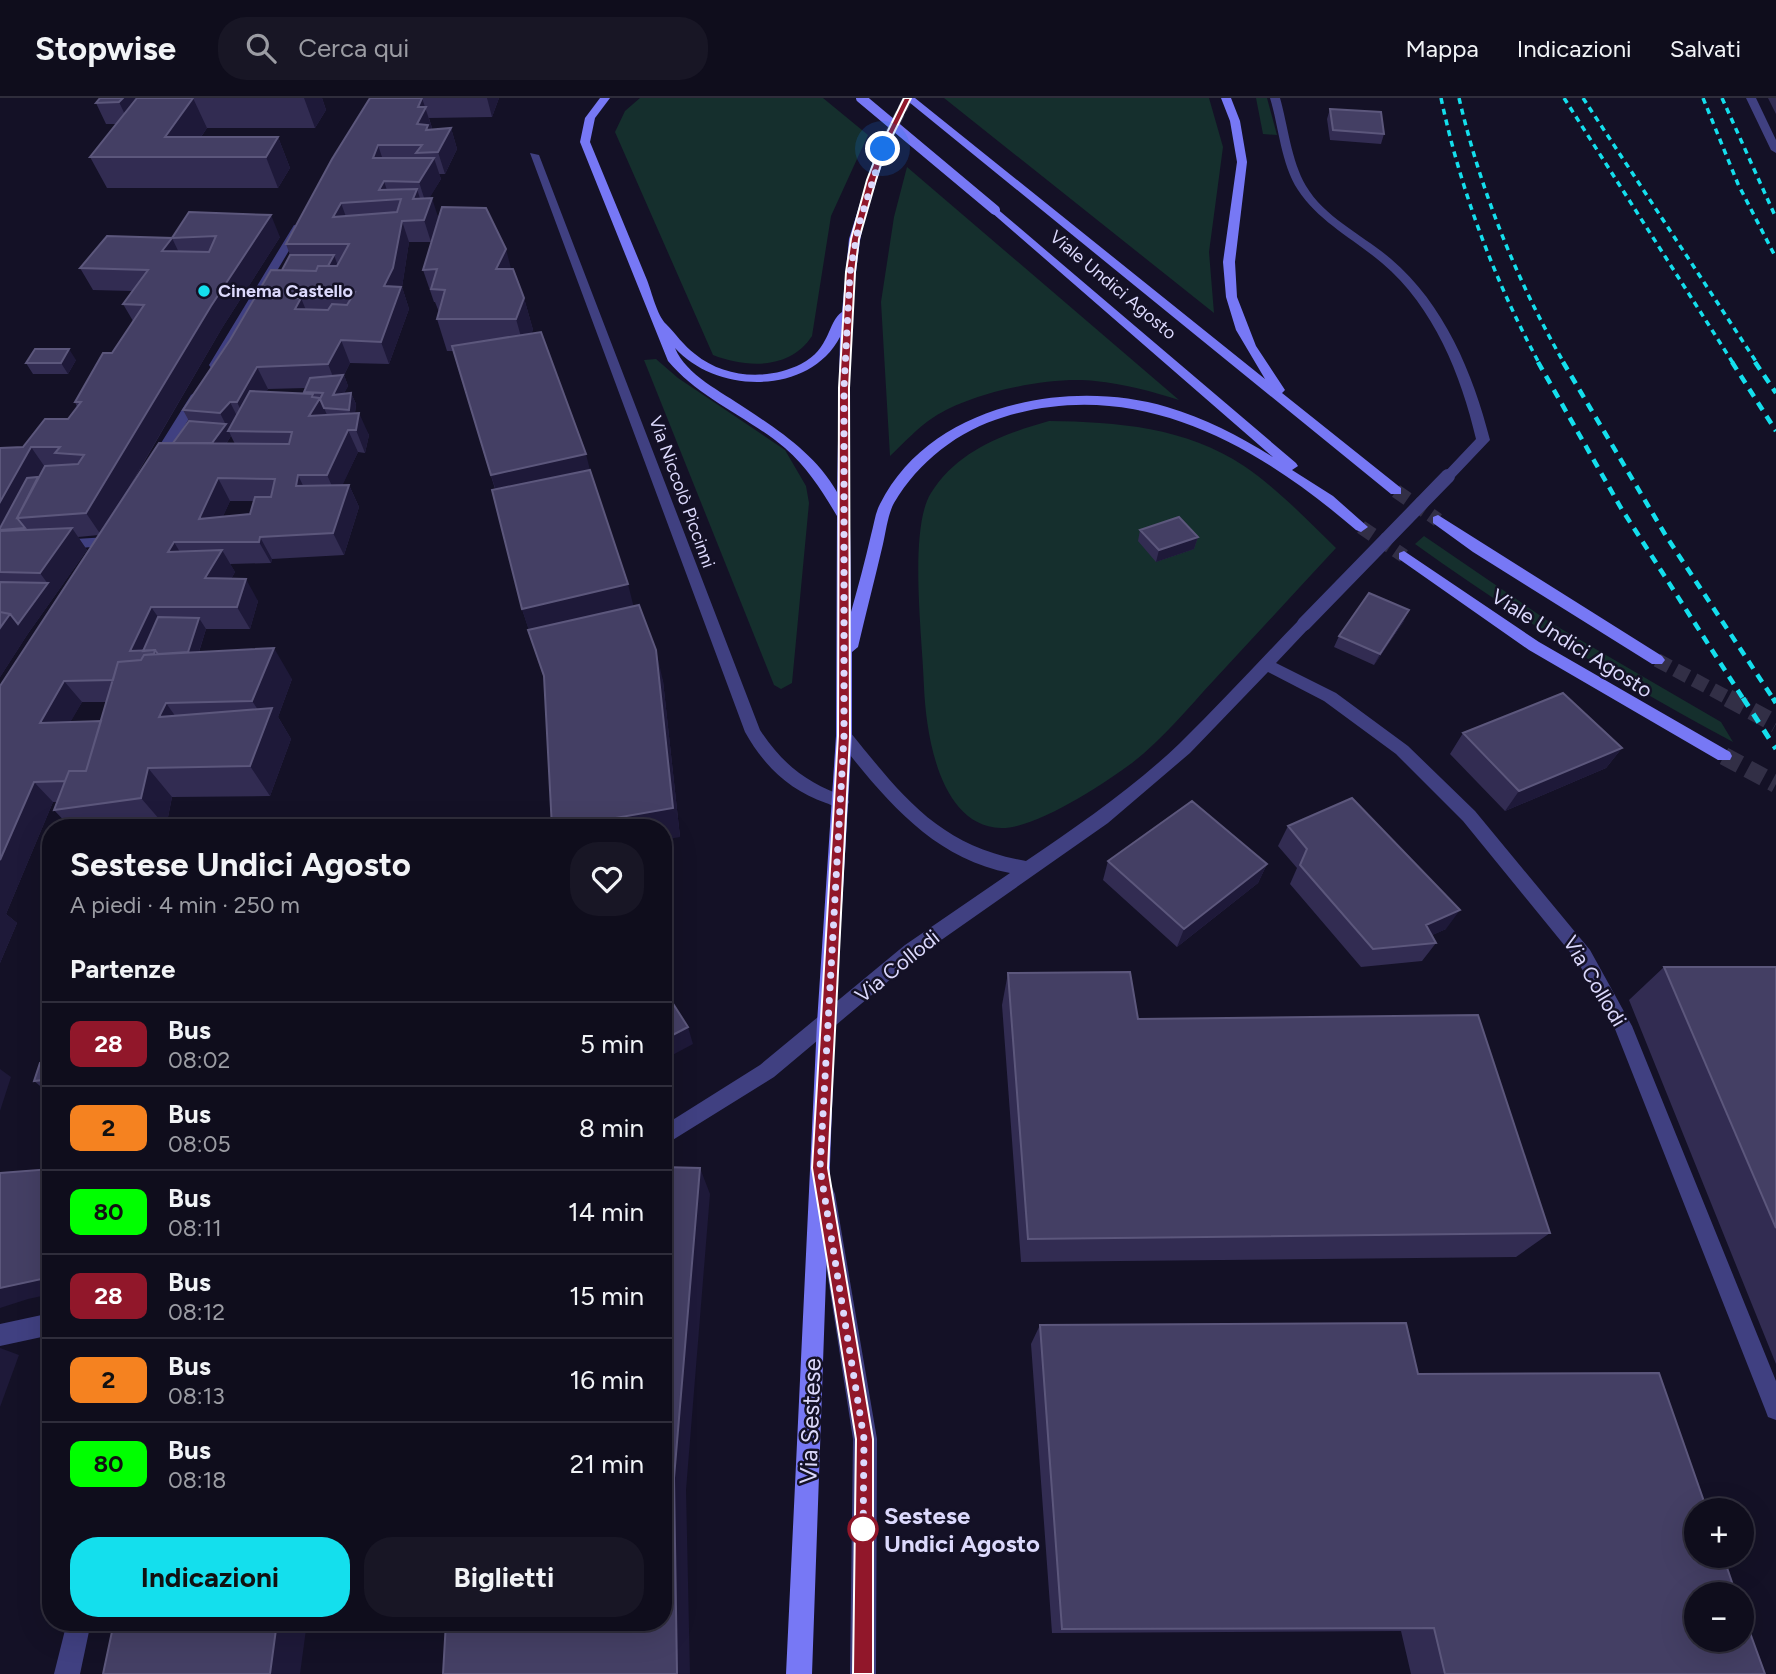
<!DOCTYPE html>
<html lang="it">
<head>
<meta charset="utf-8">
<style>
	body { margin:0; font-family:Figtree,sans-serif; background:#181625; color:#f1f3f6; height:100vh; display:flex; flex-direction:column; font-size:26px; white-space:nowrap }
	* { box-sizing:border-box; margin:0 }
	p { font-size:23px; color:#9b9ca3 }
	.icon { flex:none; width:38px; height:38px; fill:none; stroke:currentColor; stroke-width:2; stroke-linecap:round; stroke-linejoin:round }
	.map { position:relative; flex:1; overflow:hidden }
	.drawer { position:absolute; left:42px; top:721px; width:630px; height:812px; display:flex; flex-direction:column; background:#0f0d1c; border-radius:28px; box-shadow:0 7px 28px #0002,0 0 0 2px #2f2d3b }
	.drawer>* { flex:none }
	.badge { padding:0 14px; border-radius:10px; font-size:24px; line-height:46px }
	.controls { position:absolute; left:1684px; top:1400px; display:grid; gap:14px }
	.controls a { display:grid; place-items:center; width:70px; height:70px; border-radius:50%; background:#0f0d1c; box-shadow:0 7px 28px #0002,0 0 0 2px #2f2d3b; font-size:35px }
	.you { position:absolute; width:35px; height:35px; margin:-18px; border:5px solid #fff; border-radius:50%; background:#1a73e8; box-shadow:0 0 0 10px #1a73e833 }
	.map>.badge { position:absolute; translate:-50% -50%; box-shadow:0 0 0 4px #fff }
	h2 { padding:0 28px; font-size:26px; line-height:63px }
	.round { display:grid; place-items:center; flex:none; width:74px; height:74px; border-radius:28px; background:#181625 }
	.head { display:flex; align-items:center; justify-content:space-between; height:119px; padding:0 28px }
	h1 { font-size:33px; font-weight:700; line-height:52px }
	.cta { display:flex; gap:14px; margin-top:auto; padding:14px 28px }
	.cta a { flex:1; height:80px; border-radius:28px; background:#14dfed; color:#111; font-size:28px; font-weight:700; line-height:80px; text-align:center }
	.cta a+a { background:#181625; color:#f1f3f6 }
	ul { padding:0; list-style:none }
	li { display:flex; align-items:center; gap:21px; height:84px; padding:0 28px; border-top:2px solid #2f2d3b }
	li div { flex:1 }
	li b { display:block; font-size:26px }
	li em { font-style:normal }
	li .badge { min-width:77px; font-weight:700; text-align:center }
	header { display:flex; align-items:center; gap:42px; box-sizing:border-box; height:98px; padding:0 35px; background:#0f0d1c; border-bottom:2px solid #2f2d3b }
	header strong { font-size:33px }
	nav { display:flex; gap:38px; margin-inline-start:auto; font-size:24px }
	.search { width:490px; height:63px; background:#181625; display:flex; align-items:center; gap:18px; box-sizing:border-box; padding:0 24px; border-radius:28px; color:#9b9ca3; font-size:26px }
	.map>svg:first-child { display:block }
	.green { fill:#152f2d }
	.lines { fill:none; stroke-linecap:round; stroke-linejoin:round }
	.secondary-tunnel-far2 { stroke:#322f46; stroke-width:10; stroke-dasharray:10 5; stroke-linecap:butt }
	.secondary-tunnel-far1 { stroke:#322f46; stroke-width:14; stroke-dasharray:14 7; stroke-linecap:butt }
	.secondary-tunnel { stroke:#322f46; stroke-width:18; stroke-dasharray:18 9; stroke-linecap:butt }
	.service { fill:#404081; fill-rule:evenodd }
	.minor { fill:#404081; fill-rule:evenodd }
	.secondary { fill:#7778f5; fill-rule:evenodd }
	.rail-far2 { stroke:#14dfed; stroke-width:3.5; stroke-dasharray:6 5; stroke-linecap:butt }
	.rail-far1 { stroke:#14dfed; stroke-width:4.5; stroke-dasharray:9 7; stroke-linecap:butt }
	.rail { stroke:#14dfed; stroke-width:5; stroke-dasharray:10 9; stroke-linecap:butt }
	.minor-bridge { stroke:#404081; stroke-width:14 }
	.secondary-bridge { stroke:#7778f5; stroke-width:10 }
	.wall { fill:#322c52; fill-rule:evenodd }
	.shaded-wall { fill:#1e1939 }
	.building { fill:#443f64; stroke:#5c577c; stroke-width:2; fill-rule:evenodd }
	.line { fill:#91172a; stroke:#fff; stroke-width:2 }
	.walk { stroke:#dcd9fc; stroke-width:7; stroke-dasharray:0 12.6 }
	.poi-dot { fill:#14dfed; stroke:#141126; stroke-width:2.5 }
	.stop-dot { fill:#fff; stroke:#91172a; stroke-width:3.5 }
	.labels { text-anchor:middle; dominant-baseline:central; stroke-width:5; stroke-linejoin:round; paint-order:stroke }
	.far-street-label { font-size:18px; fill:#dcd9fc; stroke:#141126 }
	.far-poi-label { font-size:18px; font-weight:bold; fill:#dcd9fc; stroke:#141126; text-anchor:start }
	.street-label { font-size:21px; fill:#dcd9fc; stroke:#141126 }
	.near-street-label { font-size:24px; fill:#dcd9fc; stroke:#141126 }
	.near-stop-label { font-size:24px; font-weight:bold; fill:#dcd9fc; stroke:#141126; text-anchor:start }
</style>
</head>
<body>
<header>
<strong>Stopwise</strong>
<div class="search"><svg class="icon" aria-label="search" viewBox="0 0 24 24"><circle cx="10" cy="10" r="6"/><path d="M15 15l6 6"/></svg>Cerca qui</div>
<nav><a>Mappa</a><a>Indicazioni</a><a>Salvati</a></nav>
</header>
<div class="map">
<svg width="1776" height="1576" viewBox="0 0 1776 1576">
	<rect width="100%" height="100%" fill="#141126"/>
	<path class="green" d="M640 0H823L868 37 831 118 812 238C790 272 746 270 713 257L615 34 625 13Z
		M944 0H1209L1223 49 1209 154 1214 215Z
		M1256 0H1267L1277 37 1263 36Z
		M907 69 1179 302C1151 293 1124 286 1095 283 1050 278 972 294 934 319 918 329 904 345 890 358L881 204 894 119Z
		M656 261 678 280 785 352 806 388 809 405 792 585 781 591 774 587 644 262Z
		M1049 323C1117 324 1186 329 1244 368 1278 391 1307 422 1336 450 1295 494 1255 538 1214 582 1188 610 1163 641 1132 665 1104 686 1035 731 1001 730 939 728 926 635 924 589 923 545 908 431 931 395 957 353 1003 336 1049 323Z
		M1424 438 1551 525 1721 624 1733 644C1622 585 1517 519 1415 446Z"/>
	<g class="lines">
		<path class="secondary-tunnel-far2" d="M882 51 908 0"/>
		<path class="secondary-tunnel-far1" d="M1396 393 1438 422
			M1361 429 1404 458
			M1657 562 1732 602"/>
		<path class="secondary-tunnel" d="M1728 600 1776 626
			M1724 658 1776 686"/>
		<path class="service" d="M1270 0H1280C1288 28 1291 62 1306 88 1325 120 1363 137 1391 161 1444 206 1473 275 1490 342L1453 381H1443L1441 378 1476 341C1461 277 1434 209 1382 165 1354 141 1319 124 1298 92 1281 66 1279 29 1270 0Z"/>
		<path class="minor" d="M1746 0H1756L1776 42V55L1771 52Z
			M530 55 539 57 760 632C783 667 808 686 847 699L849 704 847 709C839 711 834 708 826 705 789 692 764 668 745 634Z
			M294 127 303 129 221 267 211 270 209 267Z
			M197 293 203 297 162 366 160 369H150L148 366 191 297Z
			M108 439 113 441V447L59 452 52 447 59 442Z
			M1304 521 1309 522V530L1276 565 1336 595 1408 648 1475 713 1590 852 1632 928 1776 1283V1322L1768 1319 1765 1311 1615 931 1578 864 1463 723 1396 656 1324 603 1268 574 1190 655 1108 725 917 859 774 979 663 1048V1028L760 967 905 847 1010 775C932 760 885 701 838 642L836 638 838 634H850C903 699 939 748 1026 763 1079 727 1133 690 1180 645 1221 605 1259 563 1299 522Z
			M825 1086 832 1089 835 1096 877 1341 876 1576H850L853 1341 815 1096 818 1089Z
			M51 1215V1237L0 1248V1226Z
			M67 1524H91L80 1576H54Z"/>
		<path class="secondary" d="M600 0H610L595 20 590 44C609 90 628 136 647 182 652 195 657 217 666 226 675 235 684 248 695 256 724 280 767 283 801 266 831 251 827 224 842 214L849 141 877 51 882 48 887 51C878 81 865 112 860 143 842 265 851 392 851 514 858 489 865 463 871 437 874 427 875 415 880 406 930 306 1068 280 1167 309 1205 320 1239 338 1273 359L991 114V110L995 109 1296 365 1298 368 1292 372 1333 398 1368 429 1361 434 1356 432C1257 347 1138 278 1004 319 959 332 918 364 894 405 888 416 886 433 883 446 875 480 866 515 858 549L852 554V638L835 925 812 1576H786L817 925 836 638 837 418C822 393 808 370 785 350 748 319 699 300 668 263L580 44 585 20ZM840 239 837 394C816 357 780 333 745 310 722 294 686 277 675 250 716 296 809 298 840 239Z
			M904 0H915L1265 281 1236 232 1226 199 1223 164 1237 64 1230 23 1221 0H1231L1240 23 1247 64 1235 164 1237 199 1256 248 1285 292 1282 295 1401 390V396H1391Z
			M1438 417 1662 558 1665 562 1662 566H1652L1473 454 1433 425V419Z
			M1404 453 1539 544 1730 654 1732 658 1730 662H1718L1529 552 1399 461V455Z"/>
		<path class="rail-far2" d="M1441 0C1461 94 1494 181 1539 265
			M1459 0C1481 94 1516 181 1564 265
			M1564 0 1733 265
			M1583 0 1757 265
			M1703 0 1738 86 1776 160
			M1722 0 1776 120"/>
		<path class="rail-far1" d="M1538 264 1621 410 1744 602
			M1563 264 1666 438 1774 602
			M1732 264 1776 333
			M1755 264 1776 295"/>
		<path class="rail" d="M1743 600 1776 651
			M1773 600 1776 605"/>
		<path class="minor-bridge" d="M1304 526 1448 378"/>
		<path class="secondary-bridge" d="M861 0 995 112"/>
	</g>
	<path class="wall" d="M100 0H322L326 12 315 30H207L201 39H278L290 70 278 90H107L90 59 116 26H106L96 5Z
		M370 0H499L492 19 429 20 432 30 431 32 451 30 457 51 445 76H439L441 81 429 100 439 121 511 171 524 200 533 232 531 235 590 372 633 508 663 583 680 739 544 580 528 532H529L522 511 495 391 453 253H447L437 221 439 214 435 204H434L423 172 431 144H409L402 189 409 211 389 266 350 265 344 277 348 288 344 295H351L356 306 355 315 369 337 365 355 358 354 342 387H349L359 409 344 457 272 461 271 465 230 466 235 474 231 481 258 503 250 531H206L199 554 292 581 278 619 291 641 270 698 172 699 166 729 158 730H71L54 712 57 704H53L6 816 17 825 0 865V588L99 437 78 439 87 452 27 537 0 579V350L23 349 68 321 77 309 75 304 112 255 133 223 123 206 132 193 93 192 80 170 172 140 178 153 172 140 189 114 280 139 222 230 122 402 173 345 189 323 183 312 282 172 290 157 286 146ZM306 290 304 294 305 296 266 294 268 291ZM231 338 235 346H226ZM230 403H254L250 416 223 418ZM82 604H107L101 623 70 624Z
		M1768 0H1776V16Z
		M1330 11 1384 36 1381 46 1330 42 1327 21Z
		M76 262 68 276H33L26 265Z
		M1140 432 1198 439 1194 451 1156 464 1138 443Z
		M1404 523 1374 567 1334 549 1339 538Z
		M1463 635 1622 650 1606 670 1505 713 1450 656Z
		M1288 728 1446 831 1432 837 1436 845 1422 863 1361 869 1290 786 1297 770 1278 748Z
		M1108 763 1267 766 1258 785 1177 849 1103 782Z
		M1664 869H1776V1266L1629 902Z
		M1008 875 1550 1135 1516 1159 1021 1164 1002 907Z
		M51 963V991L45 992 34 983Z
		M1040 1227 1418 1276 1765 1576H1411L1401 1533 1052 1535 1031 1246Z"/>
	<path class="shaded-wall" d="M123 0H150L129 25 119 4Z
		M193 0 207 30 187 59 165 39Z
		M304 0H322L326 12 315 30Z
		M422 0 432 30 430 34 417 26 418 9Z
		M487 0H499L492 19Z
		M451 30 457 51 445 76 438 54Z
		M278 39 290 70 278 90 266 59Z
		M378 47 385 68 373 60Z
		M434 60 441 81 426 106 419 84Z
		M384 83 390 102 379 92Z
		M417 91 424 113 413 101Z
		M432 100 439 122 431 144 424 122Z
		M341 105 349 127 333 119Z
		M271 117 280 139 222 230 101 437 86 415 211 208Z
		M402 123 409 144 402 189 409 211 389 266 381 244 384 188Z
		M172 140 182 161 162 153Z
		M506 151 514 182 496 171Z
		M334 157 338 168 320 183Z
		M291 195 297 208 301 200 310 222 305 233 290 200Z
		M524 200 533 232 525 253 516 221Z
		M341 242 350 265 344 277 348 288 338 308 333 297 337 289 328 266Z
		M69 251 76 262 68 276 61 265Z
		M257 269 268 291 248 327 237 304Z
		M351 295 356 306 354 323 349 312Z
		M313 296 317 304 320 300 329 322 309 318Z
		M230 304 241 326 229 333 220 315Z
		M359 315 369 337 365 355 356 332Z
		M226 326 231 338 210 370 204 359Z
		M348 332 358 354 337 399 327 377Z
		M31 349 47 372 17 420 0 432V404Z
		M586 356 594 388 501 409 491 377Z
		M298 377 309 400 296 388Z
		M218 380 230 403 212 443 199 421Z
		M349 387 359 409 344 457 333 435Z
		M72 430 87 452 27 537 0 579V530L10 516 48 486 40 475Z
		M260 439 272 461 271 465 259 444Z
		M1198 439 1194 451 1156 464 1159 452Z
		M174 444 187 466 168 454Z
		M222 452 235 474 219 502 205 480Z
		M246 481 258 503 250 531 237 509Z
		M628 486 636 518 532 542 522 511Z
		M151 509 166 530 170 573 130 553Z
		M1409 512 1404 523 1374 567 1380 556Z
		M199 520 206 531 194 569 187 558Z
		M274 550 292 581 278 619 291 641 270 698 250 668 267 625 252 603Z
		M656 552 663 583 680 739 663 742V730H558Z
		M64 583 82 604 58 646 40 625Z
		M166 605 188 636 159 619Z
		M1622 650 1606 670 1505 713 1519 693Z
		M148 670 172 699 166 729 141 700Z
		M34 684 53 704 6 816 17 825 0 865V762Z
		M1267 766 1258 785 1177 849 1184 831Z
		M1460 812 1446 831 1413 846 1426 827Z
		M688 929 693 946 663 962V942Z
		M0 971 11 979 0 1013Z
		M700 1070 710 1096 686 1392 690 1576H677L674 1380Z
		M51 1179V1196L28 1201 0 1210V1190Z
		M0 1250 19 1257 0 1309Z
		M277 1524H307L300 1576H270Z"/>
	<path class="building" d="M100 0H123L119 4 96 5Z
		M137 0H193L165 39H278L266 59H90Z
		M370 0H422L418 9H426L417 26 428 27 426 32 451 30 438 54 416 55 422 47H378L373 60H434L419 84 384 83 379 92 417 91 413 101 432 100 424 122 402 123 393 170 384 188 401 189 381 244 341 242 328 266 257 269 237 304H230L220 315 183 312 230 242 271 172 316 173 318 168H337L349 146H286L332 61ZM401 101 397 114 333 119 341 105ZM355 194 347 207 332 206 328 212 295 211 301 200H290L291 195Z
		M1330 11 1381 14 1384 36 1333 32Z
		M442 109 486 110 506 151 496 171H513L524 200 516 221H437L445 192 431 191 437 171 423 172Z
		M189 114 271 117 211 208 86 415 17 420 45 368 78 366 84 357 55 355 60 349H31L0 404V350L23 349 45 321H68L81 304H75L103 255H112L144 207 123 206 148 172 80 170 107 138 172 140 162 153 209 154 216 138 172 140Z
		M290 157H334L328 168H318L316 173 282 172Z
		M541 234 586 356 491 377 452 248Z
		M35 251H69L61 265H26Z
		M343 277 333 297 351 295 349 312 324 310 320 301 323 295 304 294 310 280Z
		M250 293 313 296 312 299 320 300 309 318 359 315 356 332H348L327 377H298L296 388 349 387 333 435 260 439 259 444H174L168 454 222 452 205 480 246 481 237 509H151L130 553 155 552 154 556 144 557 141 562 118 564 113 582 64 583 40 625 101 623 86 673H69L65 683 34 684 0 762V588L159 345 289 346 292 334 228 333ZM218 380 275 381 271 399H255L250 416 199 421Z
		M189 323 226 326 212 345H173Z
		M590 372 628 486 522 511 492 392Z
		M38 379 17 420 25 430 0 432V430L27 380Z
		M1179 419 1198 439 1159 452 1140 432Z
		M72 430 40 475 0 474V433Z
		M0 484 48 485 18 526 10 516 0 514Z
		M1369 495 1409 512 1380 556 1339 538Z
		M639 507 656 552 673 710 558 730H552L544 578 528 532Z
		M0 514 10 516 0 530Z
		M158 519 199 520 188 554 158 556 155 552 143 553Z
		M274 550 252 603 166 605 159 619 272 610 250 668 148 670 141 700 54 712 69 673H86L118 564 141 562 144 557Z
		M1563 595 1622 650 1519 693 1463 635Z
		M1352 700 1460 812 1426 827 1436 845 1373 851 1300 767 1307 751 1288 728Z
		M1192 703 1267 766 1184 831 1108 763Z
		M338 727V730H324Z
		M1664 869H1776V1130Z
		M1130 874 1138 921 1478 917 1550 1135 1028 1141 1008 875Z
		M663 890 688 929 663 942Z
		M51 963V981L34 983 40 965Z
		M663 1069 700 1070 674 1380 677 1576H443L446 1524H663Z
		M51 1071V1179L0 1190V1075Z
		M1406 1225 1418 1276 1659 1275 1707 1412H1696V1458H1723L1736 1496H1696V1542H1741V1510L1765 1576H1445L1434 1530 1062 1531 1040 1227Z
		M114 1524H277L270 1576H103Z"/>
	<path class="line" d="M904 0H911L886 51 876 82 859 141 855 174 849 290 850 638 828 1070 873 1341V1576H853L856 1341 812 1070 838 638 839 290 846 174 851 141 867 82 879 51Z"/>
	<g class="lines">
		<path class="walk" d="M863 1431V1442L864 1341 820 1070 844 638V290L850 174 859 126 883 51"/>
	</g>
	<circle class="poi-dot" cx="204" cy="193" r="7"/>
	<circle class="stop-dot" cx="863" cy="1431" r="14"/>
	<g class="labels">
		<g class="far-street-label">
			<text transform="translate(1113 187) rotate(40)">Viale Undici Agosto</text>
			<text transform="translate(682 394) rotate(70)">Via Niccolò Piccinni</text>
		</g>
		<g class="far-poi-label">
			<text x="218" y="193">Cinema Castello</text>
		</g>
		<g class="street-label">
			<text transform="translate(1572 545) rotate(32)">Viale Undici Agosto</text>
			<text transform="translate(897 868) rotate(-39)">Via Collodi</text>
			<text transform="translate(1595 883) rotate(59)">Via Collodi</text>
		</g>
		<g class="near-street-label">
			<text transform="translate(810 1323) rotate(-88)">Via Sestese</text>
		</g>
		<g class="near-stop-label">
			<text x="884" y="1417">Sestese<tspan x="884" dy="28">Undici Agosto</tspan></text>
		</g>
	</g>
</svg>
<div class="controls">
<a>+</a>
<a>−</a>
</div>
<div class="you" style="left:883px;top:51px"></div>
<section class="drawer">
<div class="head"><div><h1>Sestese Undici Agosto</h1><p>A piedi · 4 min · 250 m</p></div><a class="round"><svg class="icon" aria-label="heart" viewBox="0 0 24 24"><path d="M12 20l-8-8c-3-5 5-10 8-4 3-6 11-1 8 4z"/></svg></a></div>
<h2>Partenze</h2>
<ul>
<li><span class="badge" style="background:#91172a;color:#fff">28</span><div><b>Bus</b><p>08:02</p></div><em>5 min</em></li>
<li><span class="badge" style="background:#f58220;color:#111">2</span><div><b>Bus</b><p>08:05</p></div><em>8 min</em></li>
<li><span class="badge" style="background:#0f0;color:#111">80</span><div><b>Bus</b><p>08:11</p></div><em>14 min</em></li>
<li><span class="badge" style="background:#91172a;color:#fff">28</span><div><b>Bus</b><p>08:12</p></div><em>15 min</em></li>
<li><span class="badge" style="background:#f58220;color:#111">2</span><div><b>Bus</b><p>08:13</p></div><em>16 min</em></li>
<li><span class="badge" style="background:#0f0;color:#111">80</span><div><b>Bus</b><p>08:18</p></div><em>21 min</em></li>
</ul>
<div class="cta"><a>Indicazioni</a><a>Biglietti</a></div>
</section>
</div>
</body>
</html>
